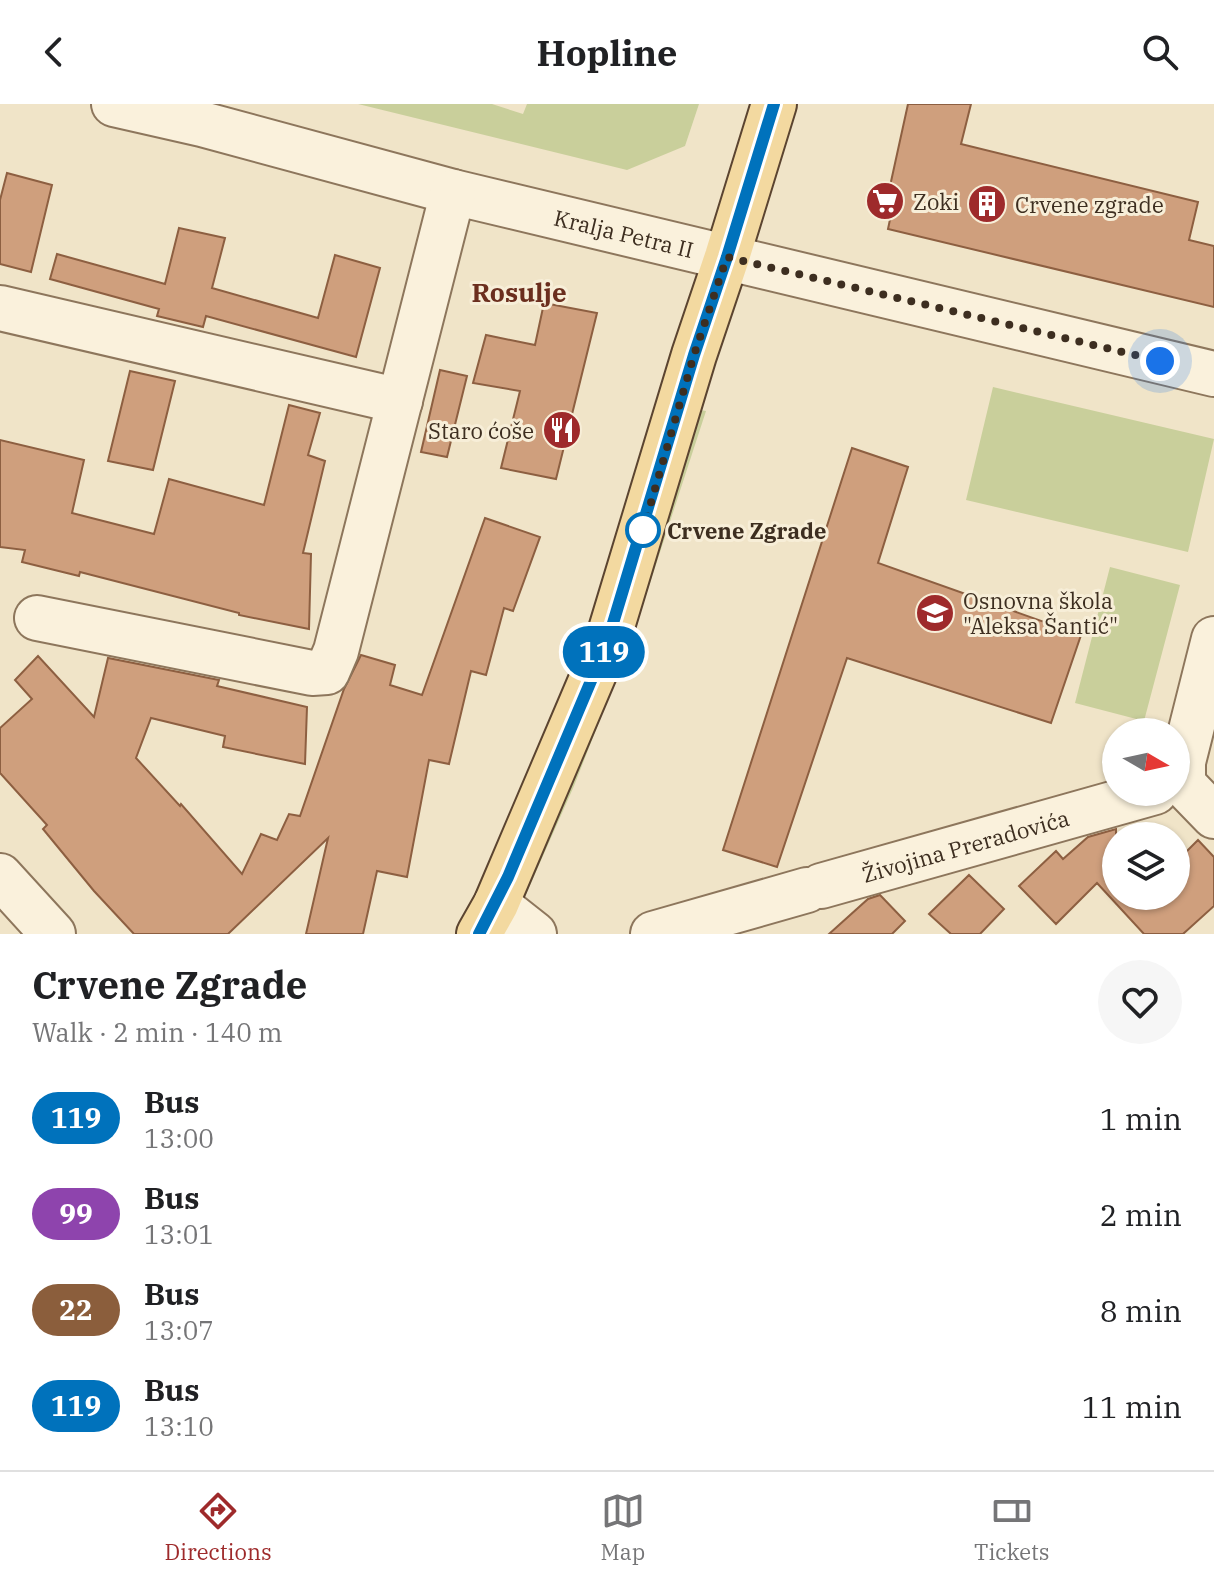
<!DOCTYPE html>
<html lang="en">
<head>
<meta charset="utf-8">
<style>
	body { margin:0; font-family:"IBM Plex Serif",serif; background:#f6f6f6; color:#202124; height:100vh; display:flex; flex-direction:column; font-size:30px; white-space:nowrap }
	* { box-sizing:border-box; margin:0 }
	p { font-size:26px; color:#757577 }
	.icon { flex:none; width:44px; height:44px; fill:none; stroke:currentColor; stroke-width:2; stroke-linecap:round; stroke-linejoin:round }
	.map { position:relative; height:830px; overflow:hidden }
	.sheet { display:flex; flex-direction:column; background:#fff; flex:1 }
	.sheet>* { flex:none }
	.badge { padding:0 16px; border-radius:26px; font-size:28px; line-height:52px }
	.needle { width:52px; rotate:99deg }
	.tools { position:absolute; left:1102px; top:614px; display:grid; gap:16px }
	.tools a { display:grid; place-items:center; width:88px; height:88px; border-radius:50%; background:#fff; box-shadow:0 2px 6px #0004; font-size:40px }
	.you { position:absolute; width:40px; height:40px; margin:-20px; border:6px solid #fff; border-radius:50%; background:#1a73e8; box-shadow:0 0 0 12px #1a73e833 }
	.map>.badge { position:absolute; translate:-50% -50%; box-shadow:0 0 0 4px #fff }
	.round { display:grid; place-items:center; flex:none; width:84px; height:84px; border-radius:42px; background:#f6f6f6 }
	.head { display:flex; align-items:center; justify-content:space-between; height:136px; padding:0 32px }
	h1 { font-size:38px; font-weight:700; line-height:60px }
	ul { padding:0; list-style:none }
	li { display:flex; align-items:center; gap:24px; height:96px; padding:0 32px }
	li div { flex:1 }
	li b { display:block; font-size:30px }
	li em { font-style:normal }
	li .badge { min-width:88px; font-weight:700; text-align:center }
	header { display:flex; justify-content:space-between; align-items:center; height:104px; padding:0 32px; background:#fff; font-size:36px; font-weight:700 }
	.tab-bar { display:flex; justify-content:space-around; align-items:center; height:112px; border-top:2px solid #e0e0e0; background:#fff; font-size:22px; color:#757577 }
	.tab-bar a { display:grid; justify-items:center; gap:4px }
	.tab-bar .active { color:#9e2a2b }
	.map>svg:first-child { display:block }
	.green { fill:#c9cf9b }
	.building { fill:#cf9f7d; stroke:#8d5f41; stroke-width:2 }
	.lines { fill:none; stroke-linecap:round; stroke-linejoin:round }
	.minor-casing { stroke:#8d765c; stroke-width:48 }
	.major-casing { stroke:#5b4430; stroke-width:48 }
	.minor { stroke:#faf1dc; stroke-width:44 }
	.major { stroke:#f3d9a0; stroke-width:44 }
	.line-casing { stroke:#fff; stroke-width:18 }
	.line { stroke:#0072bc; stroke-width:12 }
	.walk { stroke:#3d2e20; stroke-width:8; stroke-dasharray:0 14.4 }
	.stop-dot { fill:#fff; stroke:#0072bc; stroke-width:4 }
	.labels { text-anchor:middle; dominant-baseline:central; stroke-width:6; stroke-linejoin:round; paint-order:stroke }
	.poi-label { font-size:22px; fill:#3d2e20; stroke:#f7eed8; text-anchor:start }
	.street-label { font-size:22px; fill:#3d2e20; stroke:#f7eed8 }
	.stop-label { font-size:22px; font-weight:bold; fill:#3d2e20; stroke:#f7eed8; text-anchor:start }
	.quarter-label { font-size:26px; font-weight:bold; fill:#6b2e1e; stroke:#f7eed8 }
</style>
</head>
<body>
<header><svg class="icon" aria-label="back" viewBox="0 0 24 24"><path d="M15 5l-7 7 7 7"/></svg>Hopline<svg class="icon" aria-label="search" viewBox="0 0 24 24"><circle cx="10" cy="10" r="6"/><path d="M15 15l6 6"/></svg></header>
<div class="map">
<svg width="1214" height="830" viewBox="0 0 1214 830">
	<rect width="100%" height="100%" fill="#f0e4c8"/>
	<path class="green" d="M358 0H492L523 10 527 0H699L685 42 627 66Z
		M993 283 1214 335 1188 448 966 396Z
		M700 306 706 307 636 522 631 510Z
		M1110 463 1180 481 1144 617 1075 599Z
		M615 577 574 682 523 797 522 785 609 579Z"/>
	<path class="building" d="M908 0H971L961 40 1198 98 1189 136 1214 142V203L888 125 892 106 885 105Z
		M7 69 52 81 31 168 0 160V96Z
		M179 124 225 134 212 184 318 214 335 151 380 164 356 253 206 212 203 223 157 212 159 205 50 175 57 150 165 180Z
		M544 199 597 209 556 375 501 364 520 287 473 279 486 231 535 241Z
		M440 266 467 272 447 353 421 348Z
		M130 267 175 277 153 366 108 357Z
		M289 301 320 309 308 351 325 357 303 449 311 450 309 525 239 511V509L80 468 79 472 22 458 25 446 0 443V336L84 356 72 409 154 430 169 375 264 401Z
		M852 344 908 363 878 459 1081 531 1051 619 847 554 777 763 723 746Z
		M485 414 540 433 513 507 504 504 486 571 471 567 449 660 429 656 407 773 377 767 363 830H306L328 734 228 830H134L94 787 43 725 47 721 0 669V624L32 595 15 576 38 552 94 613 108 554 219 576 217 582 307 603 305 660 223 643 225 632 151 614 136 654 180 702 181 700 242 770 261 730 277 736 289 710 300 712 344 585 361 551 395 561 390 581 422 591Z
		M1116 725V792H1176V758L1198 736 1214 753V802L1183 830H1144L1097 779 1056 820 1019 782 1056 747 1063 755 1088 733Z
		M969 771 1004 805 980 830H951L929 810Z
		M880 791 905 817 892 830H829L868 795Z"/>
	<g class="lines">
		<g class="minor-casing">
			<g id="minor">
				<path id="s1" d="M114 0 202 20 453 88 1214 270"/>
				<path d="M0 204 400 297"/>
				<path d="M37 514 312 569 327 568 336 547 453 88"/>
				<path d="M1214 535 1183 658V680L1214 712"/>
				<path d="M0 772 53 830"/>
				<path id="s2" d="M821 782 1155 688"/>
				<path d="M496 800 534 830"/>
				<path d="M653 830 807 786"/>
			</g>
		</g>
		<g class="major-casing">
			<path id="major" d="M479 830 496 800 607 539 694 251 727 153 774 0"/>
		</g>
		<use href="#minor" class="minor"/>
		<use href="#major" class="major"/>
	</g>
	<g class="lines">
		<g class="line-casing">
			<path id="line" d="M479 830 508 773 607 539 694 251 727 153 774 0"/>
		</g>
		<use href="#line" class="line"/>
		<path class="walk" d="M643 426 694 251 727 153 1160 257"/>
	</g>
	<defs>
		<g id="supermarket-disc" transform="scale(2)"><circle r="9.5" fill="#9e2a2b" stroke="#f7eed8"/><path d="M-6-5.5h2.5l.6 2H6L4.5 2H-2.5L-4.4-4H-6ZM-1.5 3.2a1.3 1.3 0 1 0 .1 0ZM3 3.2a1.3 1.3 0 1 0 .1 0Z" fill="#fff"/></g>
		<g id="building-disc" transform="scale(2)"><circle r="9.5" fill="#9e2a2b" stroke="#f7eed8"/><path d="M-4-6H4V6H1V3H-1V6H-4ZM-2.5-4.3h1.7v1.8h-1.7ZM.8-4.3h1.7v1.8H.8ZM-2.5-1h1.7V.8h-1.7ZM.8-1h1.7V.8H.8Z" fill="#fff"/></g>
		<g id="restaurant-disc" transform="scale(2)"><circle r="9.5" fill="#9e2a2b" stroke="#f7eed8"/><path d="M-5-6h1v4h1v-4h1v4h1v-4h1v5L-1.5 .5V6h-2V.5L-5-1ZM5-6V6H3V1.5H1.5Q1.5-4 5-6Z" fill="#fff"/></g>
		<g id="school-disc" transform="scale(2)"><circle r="9.5" fill="#9e2a2b" stroke="#f7eed8"/><path d="M0-5L7-2L0 1L-7-2ZM-4 1L0 2.5L4 1V4Q0 6-4 4Z" fill="#fff"/></g>
	</defs>
	<g fill-rule="evenodd">
		<use href="#supermarket-disc" x="885" y="97"/>
		<use href="#building-disc" x="987" y="100"/>
		<use href="#restaurant-disc" x="562" y="326"/>
		<use href="#school-disc" x="935" y="509"/>
	</g>
	<circle class="stop-dot" cx="643" cy="426" r="16"/>
	<g class="labels">
		<g class="poi-label">
			<text x="913" y="97">Zoki</text>
			<text x="1015" y="100">Crvene zgrade</text>
			<text x="534" y="326" text-anchor="end">Staro ćoše</text>
			<text x="963" y="496">Osnovna škola<tspan x="963" dy="25">"Aleksa Šantić"</tspan></text>
		</g>
		<g class="street-label">
			<text stroke="none"><textPath href="#s1" startOffset="526">Kralja Petra II</textPath></text>
			<text stroke="none"><textPath href="#s2" startOffset="150">Živojina Preradovića</textPath></text>
		</g>
		<g class="stop-label">
			<text x="667" y="426">Crvene Zgrade</text>
		</g>
		<g class="quarter-label">
			<text x="519" y="188">Rosulje</text>
		</g>
	</g>
</svg>
<div class="tools">
<a><svg class="needle" viewBox="-14 -14 28 28"><path d="M0-13l5 13h-10z" fill="#e53935"/><path d="M0 13l5-13h-10z" fill="#757577"/></svg></a>
<a><svg class="icon" aria-label="layers" viewBox="0 0 24 24"><path d="M12 4l9 5-9 5-9-5zM3 14l9 5 9-5"/></svg></a>
</div>
<div class="you" style="left:1160px;top:257px"></div>
<b class="badge" style="left:604px;top:548px;background:#0072bc;color:#fff">119</b>
</div>
<section class="sheet">
<div class="head"><div><h1>Crvene Zgrade</h1><p>Walk · 2 min · 140 m</p></div><a class="round"><svg class="icon" aria-label="heart" viewBox="0 0 24 24"><path d="M12 20l-8-8c-3-5 5-10 8-4 3-6 11-1 8 4z"/></svg></a></div>
<ul>
<li><span class="badge" style="background:#0072bc;color:#fff">119</span><div><b>Bus</b><p>13:00</p></div><em>1 min</em></li>
<li><span class="badge" style="background:#8e44ad;color:#fff">99</span><div><b>Bus</b><p>13:01</p></div><em>2 min</em></li>
<li><span class="badge" style="background:#8b5e3c;color:#fff">22</span><div><b>Bus</b><p>13:07</p></div><em>8 min</em></li>
<li><span class="badge" style="background:#0072bc;color:#fff">119</span><div><b>Bus</b><p>13:10</p></div><em>11 min</em></li>
</ul>
</section>
<nav class="tab-bar">
<a class="active"><svg class="icon" aria-label="directions" viewBox="0 0 24 24"><path d="M12 3l9 9-9 9-9-9zM9 14v-3h6M13 9l2 2-2 2"/></svg>Directions</a>
<a><svg class="icon" aria-label="map" viewBox="0 0 24 24"><path d="M3 6l6-2 6 2 6-2v14l-6 2-6-2-6 2zM9 4v14M15 6v14"/></svg>Map</a>
<a><svg class="icon" aria-label="tickets" viewBox="0 0 24 24"><path d="M3 7h18v10H3zM15 7v10"/></svg>Tickets</a>
</nav>
</body>
</html>
